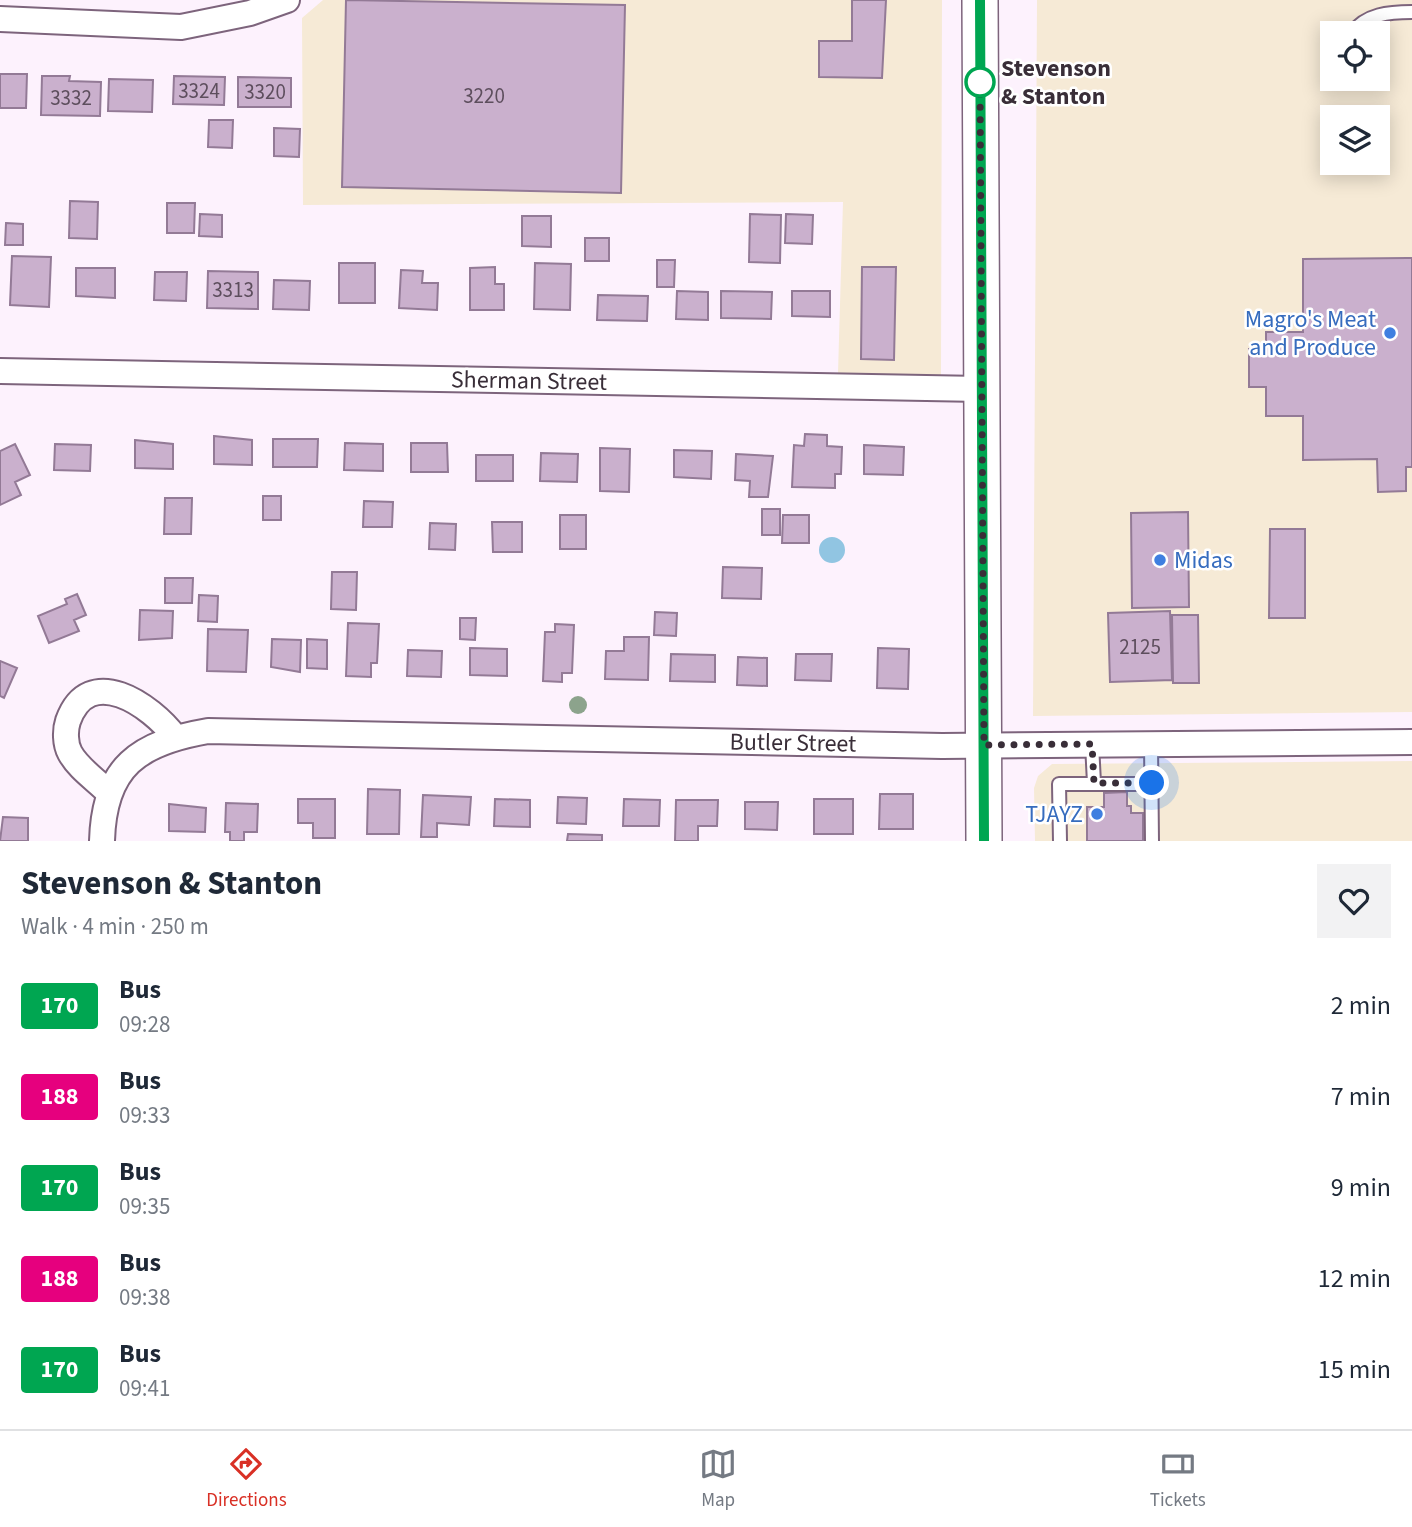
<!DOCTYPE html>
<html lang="en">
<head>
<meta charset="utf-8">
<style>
	body { margin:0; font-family:"Source Sans 3",sans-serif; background:#f2f2f3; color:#1f2937; height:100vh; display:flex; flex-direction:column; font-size:26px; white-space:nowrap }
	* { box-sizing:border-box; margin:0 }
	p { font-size:23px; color:#747a83 }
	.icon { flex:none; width:38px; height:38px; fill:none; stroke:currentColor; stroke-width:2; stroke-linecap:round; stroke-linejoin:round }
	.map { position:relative; height:841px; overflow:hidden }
	.panel { display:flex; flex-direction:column; background:#fff; flex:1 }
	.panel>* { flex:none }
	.badge { padding:0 14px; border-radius:5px; font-size:24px; line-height:46px }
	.buttons { position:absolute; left:1320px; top:21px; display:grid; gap:14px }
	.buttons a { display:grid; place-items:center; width:70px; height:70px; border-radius:0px; background:#fff; box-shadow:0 4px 18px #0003; font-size:35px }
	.you { position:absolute; width:35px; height:35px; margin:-18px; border:5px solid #fff; border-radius:50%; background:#1a73e8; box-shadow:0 0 0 10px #1a73e833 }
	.map>.badge { position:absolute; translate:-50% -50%; box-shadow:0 0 0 4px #fff }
	.round { display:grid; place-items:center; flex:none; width:74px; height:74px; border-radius:0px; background:#f2f2f3 }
	.head { display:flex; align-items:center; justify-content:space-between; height:119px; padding:0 21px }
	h1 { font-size:33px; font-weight:700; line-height:52px }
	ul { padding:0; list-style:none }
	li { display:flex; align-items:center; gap:21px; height:91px; padding:0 21px }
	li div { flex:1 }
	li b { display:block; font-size:26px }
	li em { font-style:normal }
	li .badge { min-width:77px; font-weight:700; text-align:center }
	.dock { display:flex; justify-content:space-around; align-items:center; height:98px; border-top:2px solid #e0e1e3; background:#fff; font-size:19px; color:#747a83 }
	.dock a { display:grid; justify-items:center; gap:4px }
	.dock .on { color:#d93025 }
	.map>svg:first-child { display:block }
	.commercial { fill:#f6ead6; fill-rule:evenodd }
	.water { fill:#91c5e2 }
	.building { fill:#cab0cd; stroke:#937a96; stroke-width:2 }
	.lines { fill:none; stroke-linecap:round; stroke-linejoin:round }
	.lane-casing { stroke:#7d647c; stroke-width:16 }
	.street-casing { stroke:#7d647c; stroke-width:28 }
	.secondary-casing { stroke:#7d647c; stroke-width:38 }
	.lane { stroke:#fff; stroke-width:12 }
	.street { stroke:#fff; stroke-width:24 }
	.secondary { stroke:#fff; stroke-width:35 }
	.tree { fill:#8ca38c }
	.line-casing { stroke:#fff; stroke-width:16 }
	.line { stroke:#00a651; stroke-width:10 }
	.walk { stroke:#392e38; stroke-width:7; stroke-dasharray:0 12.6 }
	.stop-dot { fill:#fff; stroke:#00a651; stroke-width:3.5 }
	.shop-dot { fill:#3f7fe0; stroke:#fff; stroke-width:2.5 }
	.labels { text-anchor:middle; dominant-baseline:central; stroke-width:5; stroke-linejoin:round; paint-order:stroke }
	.number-label { font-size:21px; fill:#5d4e5d }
	.stop-label { font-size:24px; font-weight:bold; fill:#392e38; stroke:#fff; text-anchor:start }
	.shop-label { font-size:24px; fill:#366cbe; stroke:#fff; text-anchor:end }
	.street-label { font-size:24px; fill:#392e38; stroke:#fff }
</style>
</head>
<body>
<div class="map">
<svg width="1412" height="841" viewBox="0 0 1412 841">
	<rect width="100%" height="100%" fill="#fdf2fd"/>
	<path class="commercial" d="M323 0H942L941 376 838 373 843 202 303 205 302 18Z
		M1037 0H1412V712L1033 716ZM1332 33H1377V79H1332ZM1332 117H1377V163H1332Z
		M1412 761V841H1035L1034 788 1038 776 1052 764Z"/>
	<path class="water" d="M819 550a13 13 0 1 1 26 0a13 13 0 1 1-26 0Z"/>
	<path class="building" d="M346 0 625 5 621 193 342 187Z
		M852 0H886L882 78 819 77V41H852Z
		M0 74H27L26 108H0Z
		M42 76H70L69 81 101 82 100 116 41 115Z
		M174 76 225 77 224 105 173 104Z
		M238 77 291 78V107H238Z
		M109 79 153 80 152 112 108 111Z
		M209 120H233L232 148 208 147Z
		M274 128 300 129 299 157 274 156Z
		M70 201 98 202 97 239 69 238Z
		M167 203H195L194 233H167Z
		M200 214 222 215V237L199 236Z
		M750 214 781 215 780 263 749 262Z
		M786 214 813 215 812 244 785 243Z
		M522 216H551V247L522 246Z
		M6 223 23 224V245H5Z
		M585 238H609V261H585Z
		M12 256 51 257 49 307 10 305Z
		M1407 258H1412V467H1406V491L1378 492 1377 459 1303 460V416H1266V387H1249V349H1266V332H1303V259Z
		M657 260H675L674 287H657Z
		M339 263H375V303H339Z
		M535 263 571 264 570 310 534 309Z
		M495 267V284H504V310H470V268Z
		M862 267H896L894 360 861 359Z
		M76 268H115V298L76 296Z
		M401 270 423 271 422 283H438L437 310 399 308Z
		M208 271 258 272V309L207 308Z
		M155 272H187L186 301 154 300Z
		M274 280 310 281 309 310 273 309Z
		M677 291 708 292V320L676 319Z
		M721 291 772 292 771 319 721 318Z
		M792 291H830V317L792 316Z
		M598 295 648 296 647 321 597 320Z
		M805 434 827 435V446L842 447 841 474H835V488L792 487 794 445 804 446Z
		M214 436 252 440V465L214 464Z
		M273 439H318L317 467H273Z
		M135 440 173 444V469L135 468Z
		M345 443 383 444V471L344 470Z
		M411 443H447L448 472H411Z
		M15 444 30 475 15 482 21 495 0 505V451Z
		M55 444 91 445 90 471 54 470Z
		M864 445 904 447 903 475 864 474Z
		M600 448 630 449 629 492 600 491Z
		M674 450 712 451 711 479 674 477Z
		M541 453 578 454 577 482 540 481Z
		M736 454 773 456 768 497H749L750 481 735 480Z
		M476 455H513V481H476Z
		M263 496H281V520H263Z
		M165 498H192L191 534H164Z
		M364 501 393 502 392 527H363Z
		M762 509H780V535H762Z
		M1188 512 1189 607 1132 608 1131 513Z
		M560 515H586V549H560Z
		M783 515H809V543H782Z
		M492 522H522V552H493Z
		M430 523 456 524 455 550 429 549Z
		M1270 529H1305V618H1269Z
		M723 567 762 568 761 599 722 598Z
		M332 572H357L356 610 331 609Z
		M165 578H193L192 603H165Z
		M77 594 86 615 74 620 79 631 49 643 38 616 67 604 65 599Z
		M199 595 218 596 217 622 198 621Z
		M140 610 173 611 172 638 139 640Z
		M1170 611 1172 680 1110 682 1108 613Z
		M655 612 677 613 676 636 654 635Z
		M1172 615H1198L1199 683H1173Z
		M460 618H476L475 640 460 639Z
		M348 623 379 624 377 663H371V677L346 676Z
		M555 624 574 625 572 673H562V682L543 681 545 632H555Z
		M208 629 248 630 246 672 207 671Z
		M624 637H649L648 680 605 679 606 651H624Z
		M272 639 301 640 300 672 271 667Z
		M307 639 327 640V669L307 668Z
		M470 648 507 649V676L470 675Z
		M878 648 909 649 908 689 877 688Z
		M408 650 442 651 441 677 407 676Z
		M671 654 715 655V682L670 681Z
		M796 654H832L831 681 795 680Z
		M738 657 767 658V686L737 685Z
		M0 661 17 668 4 698 0 696Z
		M368 789 400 790 399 834H367Z
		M1127 792V806H1131V813H1143V841H1087V807H1104V793Z
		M880 794H913V829H879Z
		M423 795 471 797 469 825 437 823V837H421Z
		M558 797 587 798 586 824 557 823Z
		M298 799H335V838H313V823H298Z
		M495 799 530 800V827L494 826Z
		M624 799 660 800 659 826H623Z
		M814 799H853V834H814Z
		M676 800H718L717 826H698V841H675Z
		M745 802H778L777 830 745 829Z
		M226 803 258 804 257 832H244V841H230V832H225Z
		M169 804 206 808 205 832 169 831Z
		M3 817 28 818V841H0Z
		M568 834 602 835V841H567Z"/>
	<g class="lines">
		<g class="lane-casing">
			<path id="lane" d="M1352 33C1366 14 1389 12 1412 12
				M1151 743 1152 841
				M1092 744 1094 783
				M1060 841 1059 784H1151"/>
		</g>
		<g class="street-casing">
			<path id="street" d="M0 19 181 27 250 13 287 0
				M0 371 981 389
				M108 792C96 780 78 768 70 753 65 744 65 730 68 721 89 662 151 705 175 737
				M102 841C104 766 139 743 208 731L942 746 1412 742"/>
		</g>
		<g class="secondary-casing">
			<path id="secondary" d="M980 0 984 841"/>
		</g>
		<use href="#lane" class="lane"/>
		<use href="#street" class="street"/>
		<use href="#secondary" class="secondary"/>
	</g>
	<circle class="tree" cx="578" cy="705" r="9"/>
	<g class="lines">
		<g class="line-casing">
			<path id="line" d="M980 0 984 841"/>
		</g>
		<use href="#line" class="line"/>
		<path class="walk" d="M980 82 984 745 1092 744 1094 783H1152"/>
	</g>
	<circle class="stop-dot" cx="980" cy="82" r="14"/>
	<g class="shop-dot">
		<circle cx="1390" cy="333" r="7"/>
		<circle cx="1160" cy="560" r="7"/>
		<circle cx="1097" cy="814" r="7"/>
	</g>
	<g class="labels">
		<g class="number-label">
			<text x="199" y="91">3324</text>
			<text x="265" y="92">3320</text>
			<text x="484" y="96">3220</text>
			<text x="71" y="98">3332</text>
			<text x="233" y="290">3313</text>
			<text x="1140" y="647">2125</text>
		</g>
		<g class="stop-label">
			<text x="1001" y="68">Stevenson<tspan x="1001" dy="28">&amp; Stanton</tspan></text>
		</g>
		<g class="shop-label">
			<text x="1376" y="319">Magro's Meat<tspan x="1376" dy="28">and Produce</tspan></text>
			<text x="1174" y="560" text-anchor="start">Midas</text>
			<text x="1083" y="814">TJAYZ</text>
		</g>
		<g class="street-label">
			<text transform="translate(529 381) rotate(1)">Sherman Street</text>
			<text transform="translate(793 743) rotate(1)">Butler Street</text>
		</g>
	</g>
</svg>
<div class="buttons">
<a><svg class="icon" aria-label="locate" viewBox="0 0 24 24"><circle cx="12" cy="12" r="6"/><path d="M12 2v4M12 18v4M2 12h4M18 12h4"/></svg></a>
<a><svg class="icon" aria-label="layers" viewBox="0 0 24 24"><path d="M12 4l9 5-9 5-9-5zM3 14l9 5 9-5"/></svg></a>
</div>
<div class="you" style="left:1152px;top:783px"></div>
</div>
<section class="panel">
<div class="head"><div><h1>Stevenson &amp; Stanton</h1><p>Walk · 4 min · 250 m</p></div><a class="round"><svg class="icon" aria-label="heart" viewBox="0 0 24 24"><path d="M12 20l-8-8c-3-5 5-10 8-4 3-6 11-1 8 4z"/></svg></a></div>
<ul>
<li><span class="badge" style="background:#00a651;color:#fff">170</span><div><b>Bus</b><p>09:28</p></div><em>2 min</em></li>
<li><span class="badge" style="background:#e6007e;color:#fff">188</span><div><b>Bus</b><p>09:33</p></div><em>7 min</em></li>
<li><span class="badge" style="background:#00a651;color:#fff">170</span><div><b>Bus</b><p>09:35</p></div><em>9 min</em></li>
<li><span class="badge" style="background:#e6007e;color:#fff">188</span><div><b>Bus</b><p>09:38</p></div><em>12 min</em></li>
<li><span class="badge" style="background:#00a651;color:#fff">170</span><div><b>Bus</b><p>09:41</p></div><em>15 min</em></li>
</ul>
</section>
<nav class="dock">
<a class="on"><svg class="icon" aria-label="directions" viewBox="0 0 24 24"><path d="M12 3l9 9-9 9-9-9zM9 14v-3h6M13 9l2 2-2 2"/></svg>Directions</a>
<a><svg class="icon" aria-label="map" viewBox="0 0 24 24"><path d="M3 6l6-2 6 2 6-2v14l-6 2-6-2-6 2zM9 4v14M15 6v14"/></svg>Map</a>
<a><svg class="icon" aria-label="tickets" viewBox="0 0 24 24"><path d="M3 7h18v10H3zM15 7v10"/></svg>Tickets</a>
</nav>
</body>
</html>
